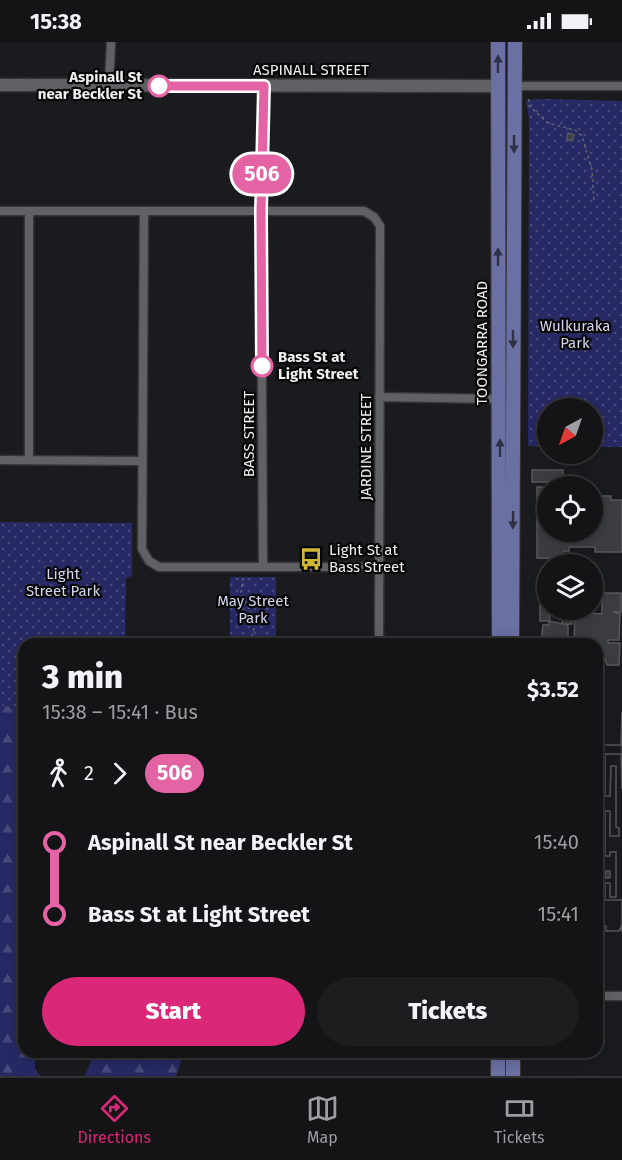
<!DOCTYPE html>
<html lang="en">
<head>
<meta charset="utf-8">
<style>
	body { margin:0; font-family:"Fira Sans",sans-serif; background:#1d1d1f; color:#f1f3f6; height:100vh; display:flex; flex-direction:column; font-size:22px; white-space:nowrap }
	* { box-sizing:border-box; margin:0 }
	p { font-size:20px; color:#9d9ea1 }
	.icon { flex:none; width:33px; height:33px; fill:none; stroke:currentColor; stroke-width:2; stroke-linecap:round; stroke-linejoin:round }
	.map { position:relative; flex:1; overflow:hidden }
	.side { position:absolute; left:18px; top:596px; width:585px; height:420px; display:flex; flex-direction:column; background:#141416; border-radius:18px; box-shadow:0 3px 15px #0003,0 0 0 2px #333335 }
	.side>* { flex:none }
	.badge { padding:0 12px; border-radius:20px; font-size:21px; line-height:39px }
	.needle { width:39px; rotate:220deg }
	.controls { position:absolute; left:537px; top:356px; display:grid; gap:12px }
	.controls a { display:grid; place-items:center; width:66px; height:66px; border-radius:50%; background:#141416; box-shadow:0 3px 15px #0003,0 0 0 2px #333335; font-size:30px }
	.map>.badge { position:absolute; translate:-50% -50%; box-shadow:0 0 0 3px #fff }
	.legs { display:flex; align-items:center; gap:9px; height:66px; padding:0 24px; font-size:20px }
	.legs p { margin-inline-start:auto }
	.overview { display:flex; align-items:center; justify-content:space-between; height:102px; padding:0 24px }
	h1 { font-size:33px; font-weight:800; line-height:45px }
	.button { display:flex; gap:12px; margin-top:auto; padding:12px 24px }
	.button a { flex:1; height:69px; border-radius:36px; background:#db2777; color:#fff; font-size:24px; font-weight:800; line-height:69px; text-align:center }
	.button a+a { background:#1d1d1f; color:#f1f3f6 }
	ul { padding:0 24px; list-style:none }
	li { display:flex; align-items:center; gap:21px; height:72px; font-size:22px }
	li i { display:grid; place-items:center; width:9px; height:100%; margin:0 8px; background:currentColor }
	li i::after { content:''; width:15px; height:15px; margin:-8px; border:4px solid; border-radius:50%; background:#141416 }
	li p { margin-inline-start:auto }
	li:first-child i { background:linear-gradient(#0000 50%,currentColor 0) }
	li:last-child i { background:linear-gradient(currentColor 50%,#0000 0) }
	.status { display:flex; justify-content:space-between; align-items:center; height:42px; padding:0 30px; background:#141416; direction:ltr }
	.status svg { height:16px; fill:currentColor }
	.menu { display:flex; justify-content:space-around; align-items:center; height:84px; border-top:2px solid #333335; background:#141416; font-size:16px; color:#9d9ea1 }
	.menu a { display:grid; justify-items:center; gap:3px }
	.menu .active { color:#db2777 }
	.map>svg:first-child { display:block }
	.forest { fill:url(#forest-firs) }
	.park { fill:url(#park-dots) }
	.building { fill:#3c3d41; stroke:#58585c; stroke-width:1.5; fill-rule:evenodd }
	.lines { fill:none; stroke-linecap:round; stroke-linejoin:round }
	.street-casing { stroke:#353537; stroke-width:11 }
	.secondary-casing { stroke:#353537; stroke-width:15 }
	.primary-casing { stroke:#353537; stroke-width:16 }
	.path { stroke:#646467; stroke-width:1.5; stroke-dasharray:3 3; stroke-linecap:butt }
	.street { stroke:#606164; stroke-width:8 }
	.secondary { stroke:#606164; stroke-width:12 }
	.primary { stroke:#6a70a3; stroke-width:14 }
	.oneway { fill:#2e3045 }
	.line-1-casing { stroke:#fff; stroke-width:14 }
	.line-1 { stroke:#e463a4; stroke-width:9 }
	.stop-1-dot { fill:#fff; stroke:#e463a4; stroke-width:3 }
	.labels { text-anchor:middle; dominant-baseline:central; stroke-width:4.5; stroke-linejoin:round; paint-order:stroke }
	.street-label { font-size:15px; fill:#efeff2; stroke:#060607 }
	.stop-label { font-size:15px; font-weight:bold; fill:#efeff2; stroke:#060607; text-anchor:end }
	.park-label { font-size:15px; fill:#d2d6ed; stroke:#060607 }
	.poi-label { font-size:15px; fill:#efeff2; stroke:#060607; text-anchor:start }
</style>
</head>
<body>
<div class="status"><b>15:38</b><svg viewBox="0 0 49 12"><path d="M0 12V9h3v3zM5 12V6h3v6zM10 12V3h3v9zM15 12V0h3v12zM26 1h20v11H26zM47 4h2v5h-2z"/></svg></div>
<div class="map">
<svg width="622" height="1034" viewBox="0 0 622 1034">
	<defs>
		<pattern id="forest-firs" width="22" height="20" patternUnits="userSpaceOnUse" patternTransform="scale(1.5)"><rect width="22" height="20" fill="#272965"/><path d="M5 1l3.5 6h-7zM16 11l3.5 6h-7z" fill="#47487c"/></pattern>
		<pattern id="park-dots" width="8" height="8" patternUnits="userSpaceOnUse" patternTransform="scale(1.5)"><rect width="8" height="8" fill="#272965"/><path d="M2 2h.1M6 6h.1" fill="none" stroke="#47487c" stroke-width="1.8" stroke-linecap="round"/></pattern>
	</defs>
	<rect width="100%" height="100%" fill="#1a1b1e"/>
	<path class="forest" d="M0 659 3 664 24 665V1010H43L35 1014V1027L40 1034H0Z
		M95 1010H184L176 1034H85Z"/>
	<path class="park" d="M547 57 622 59V405H593L592 366H548L547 405 528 404 529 78 526 58Z
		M0 480 132 481V534L126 536 125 601 24 602V665L3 664 0 659Z
		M230 535H276V601H230Z"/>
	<path class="building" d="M568 91 574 93 572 99 567 97Z
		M532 428H563V440H532Z
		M537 445H548V489H592V467H596V454H611V458H622V510H595V505H569V509H564V517L537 516Z
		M602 551H621V570H613L620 572 619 598H608V601H620L619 623H607L605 616H599L597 622V602H574L575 567H587V571L602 572Z
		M540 553 548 554 550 579H540Z
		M562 567H572V582H562Z
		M549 579 568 583V602H541L543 583H549Z
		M622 670V747L621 712H605V754H610L611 724H616V785L619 786V794H610V769H605V814H610V810H616V855H610V841H605V858H622V890L621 885 619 889H606V884H597V889H601L600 924H597V703H621Z
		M622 670V747L621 712H605V754H610L611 724H616V785L619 786V794H610V769H605V814H610V810H616V855H610V841H605V858H622V890L621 885 619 889H606V884H597V889H601L600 924H597V703H621ZM605 829H610V836H605Z"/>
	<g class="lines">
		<g class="street-casing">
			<path id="street" d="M109 44 111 0
				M514 44H622
				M0 169H364L374 175 380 184 379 602
				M29 169V418
				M144 169 142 507 149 519 159 525H379
				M379 355 499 357
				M0 418 142 419
				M263 524 261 169 264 44
				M597 954H622"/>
		</g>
		<g class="secondary-casing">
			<path id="secondary" d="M0 43 498 44"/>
		</g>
		<g class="primary-casing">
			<path id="primary" d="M498 0 499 602
				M512 602 515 0
				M513 1010V1034
				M498 1034V1010"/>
		</g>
		<path class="path" d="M529 57V64L548 81 575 88 582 94 592 128 594 159
			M243 536 241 551 256 581 249 602"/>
		<use href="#street" class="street"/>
		<use href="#secondary" class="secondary"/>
		<use href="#primary" class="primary"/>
	</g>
	<defs><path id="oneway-solid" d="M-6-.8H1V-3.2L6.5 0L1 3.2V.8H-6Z" transform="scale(1.5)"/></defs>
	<g class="oneway">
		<use href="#oneway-solid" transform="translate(498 22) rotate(-89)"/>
		<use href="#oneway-solid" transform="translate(514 102) rotate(90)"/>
		<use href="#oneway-solid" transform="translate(498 215) rotate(-90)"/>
		<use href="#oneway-solid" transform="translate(513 297) rotate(90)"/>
		<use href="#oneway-solid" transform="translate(500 406) rotate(-90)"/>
		<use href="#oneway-solid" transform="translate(513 478) rotate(91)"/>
	</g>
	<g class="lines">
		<g class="line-1-casing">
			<path id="line-1" d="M159 44H264L261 169 262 324"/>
		</g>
		<use href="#line-1" class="line-1"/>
	</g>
	<defs>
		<g id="bus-bare" transform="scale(1.8)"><path d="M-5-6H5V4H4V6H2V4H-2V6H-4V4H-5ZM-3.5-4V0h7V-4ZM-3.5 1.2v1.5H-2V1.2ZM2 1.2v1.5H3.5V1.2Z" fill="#d1b736" stroke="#060607" stroke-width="2.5" paint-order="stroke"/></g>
	</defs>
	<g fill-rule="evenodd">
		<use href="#bus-bare" x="311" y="517"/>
	</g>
	<g class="stop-1-dot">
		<circle cx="159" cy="44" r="10"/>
		<circle cx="262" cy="324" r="10"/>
	</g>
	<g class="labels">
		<g class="street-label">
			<text x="311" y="28">ASPINALL STREET</text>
			<text transform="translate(482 301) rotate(-90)">TOONGARRA ROAD</text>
			<text transform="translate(249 392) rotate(-90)">BASS STREET</text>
			<text transform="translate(366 405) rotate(-90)">JARDINE STREET</text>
		</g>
		<g class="stop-label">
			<text x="142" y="35">Aspinall St<tspan x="142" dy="17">near Beckler St</tspan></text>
			<text x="278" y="315" text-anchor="start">Bass St at<tspan x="278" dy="17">Light Street</tspan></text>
		</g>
		<g class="park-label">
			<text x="575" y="284">Wulkuraka<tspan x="575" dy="17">Park</tspan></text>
			<text x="63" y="532">Light<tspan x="63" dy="17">Street Park</tspan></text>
			<text x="253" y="559">May Street<tspan x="253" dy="17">Park</tspan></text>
		</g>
		<g class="poi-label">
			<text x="329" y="508">Light St at<tspan x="329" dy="17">Bass Street</tspan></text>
		</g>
	</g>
</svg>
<div class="controls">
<a><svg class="needle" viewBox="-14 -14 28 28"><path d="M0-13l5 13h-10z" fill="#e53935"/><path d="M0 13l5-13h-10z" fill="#9d9ea1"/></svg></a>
<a><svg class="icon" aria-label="locate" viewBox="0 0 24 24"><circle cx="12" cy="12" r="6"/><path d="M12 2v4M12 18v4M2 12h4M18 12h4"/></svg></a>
<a><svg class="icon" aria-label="layers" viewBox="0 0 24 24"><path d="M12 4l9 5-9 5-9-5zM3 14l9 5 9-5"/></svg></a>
</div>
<b class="badge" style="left:262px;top:132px;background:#e463a4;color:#fff">506</b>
<section class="side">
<div class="overview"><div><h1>3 min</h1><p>15:38 – 15:41 · Bus</p></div><b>$3.52</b></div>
<div class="legs"><svg class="icon" aria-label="walk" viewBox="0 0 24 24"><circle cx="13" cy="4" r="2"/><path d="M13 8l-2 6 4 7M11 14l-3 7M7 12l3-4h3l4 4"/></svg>2<svg class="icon" aria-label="forward" viewBox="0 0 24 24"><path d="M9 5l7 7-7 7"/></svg><b class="badge" style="background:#e463a4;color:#fff">506</b></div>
<ul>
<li><i style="color:#e463a4"></i><b>Aspinall St near Beckler St</b><p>15:40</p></li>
<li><i style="color:#e463a4"></i><b>Bass St at Light Street</b><p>15:41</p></li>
</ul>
<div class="button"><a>Start</a><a>Tickets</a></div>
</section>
</div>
<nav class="menu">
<a class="active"><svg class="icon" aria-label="directions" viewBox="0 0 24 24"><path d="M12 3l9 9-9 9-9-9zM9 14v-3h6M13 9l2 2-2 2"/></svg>Directions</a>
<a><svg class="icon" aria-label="map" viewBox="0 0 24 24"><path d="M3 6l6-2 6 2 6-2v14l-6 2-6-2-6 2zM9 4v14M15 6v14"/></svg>Map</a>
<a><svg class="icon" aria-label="tickets" viewBox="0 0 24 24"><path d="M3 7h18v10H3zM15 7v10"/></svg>Tickets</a>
</nav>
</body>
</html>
